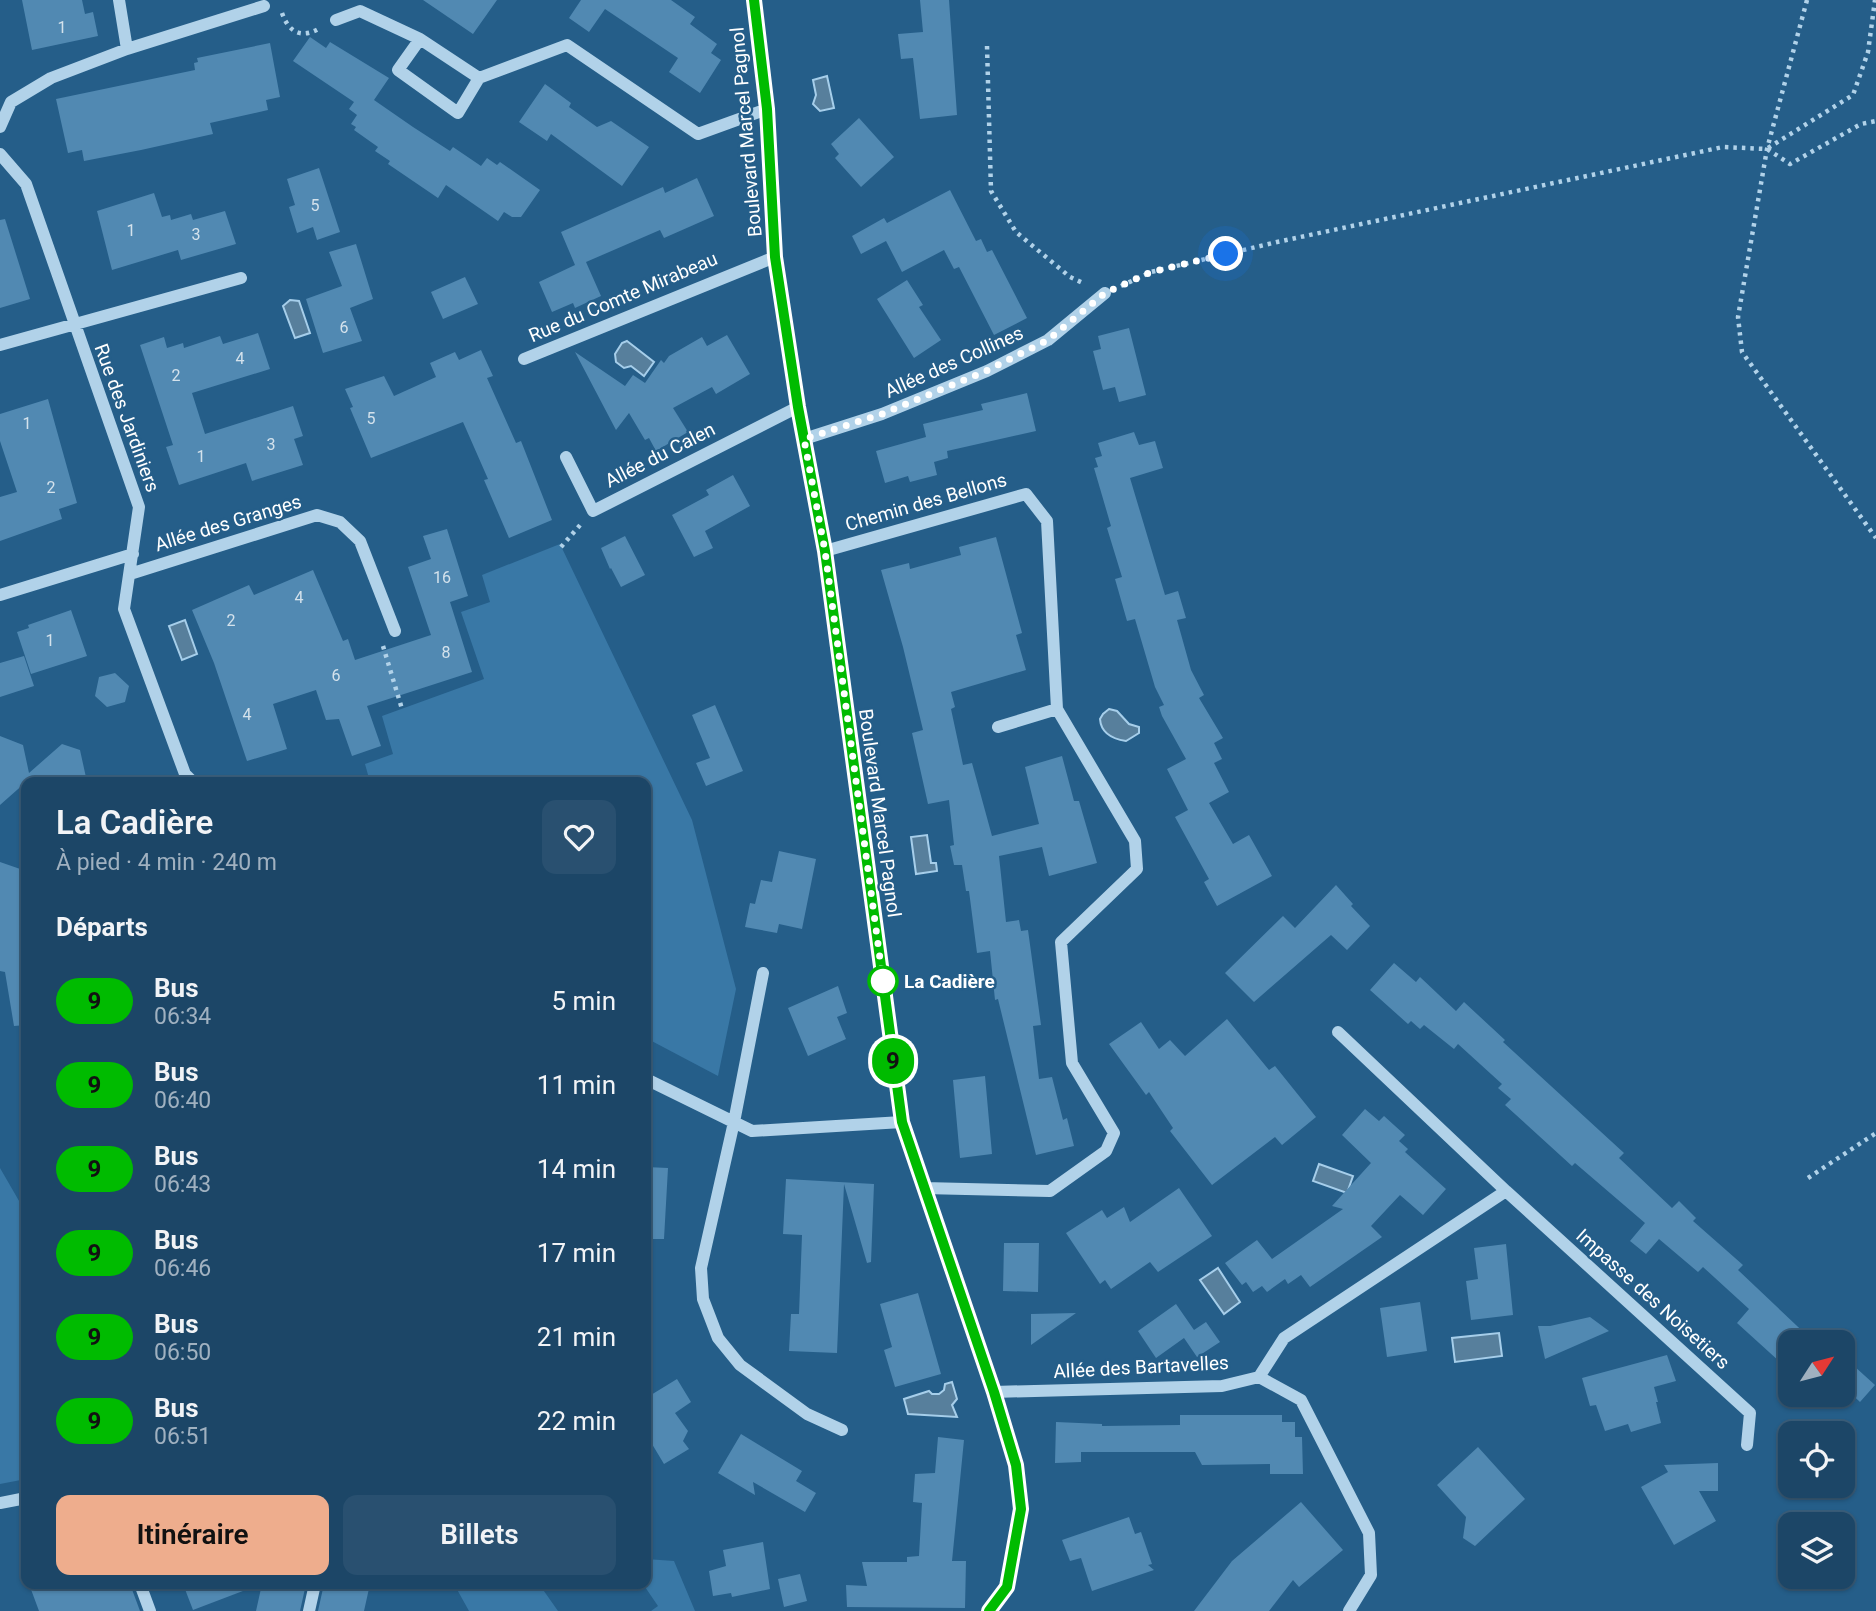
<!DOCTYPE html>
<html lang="fr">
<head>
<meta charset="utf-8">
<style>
	body { margin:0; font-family:Roboto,sans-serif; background:#295070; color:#f1f3f6; height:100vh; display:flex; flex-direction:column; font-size:26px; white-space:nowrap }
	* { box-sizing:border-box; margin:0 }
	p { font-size:23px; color:#a0b1c0 }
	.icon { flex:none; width:38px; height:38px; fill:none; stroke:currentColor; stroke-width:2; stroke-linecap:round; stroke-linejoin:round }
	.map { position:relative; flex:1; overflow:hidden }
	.panel { position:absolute; left:21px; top:777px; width:630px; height:812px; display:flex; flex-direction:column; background:#1c4667; border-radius:14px; box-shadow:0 2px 5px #0004,0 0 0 2px #3a5e7b }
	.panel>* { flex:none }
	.badge { padding:0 14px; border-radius:23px; font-size:24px; line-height:46px }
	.needle { width:46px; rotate:54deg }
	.buttons { position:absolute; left:1778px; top:1330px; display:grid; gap:14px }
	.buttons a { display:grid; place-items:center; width:77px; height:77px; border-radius:14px; background:#1c4667; box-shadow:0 2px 5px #0004,0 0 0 2px #3a5e7b; font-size:35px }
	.you { position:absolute; width:35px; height:35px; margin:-18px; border:5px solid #fff; border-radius:50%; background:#1a73e8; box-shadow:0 0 0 10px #1a73e833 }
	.map>.badge { position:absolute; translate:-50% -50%; box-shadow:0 0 0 4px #fff }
	h2 { padding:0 35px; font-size:26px; line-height:63px }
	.round { display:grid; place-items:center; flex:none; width:74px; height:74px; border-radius:14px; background:#295070 }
	.head { display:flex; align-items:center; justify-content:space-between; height:119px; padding:0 35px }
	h1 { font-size:33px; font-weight:600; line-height:52px }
	.button { display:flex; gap:14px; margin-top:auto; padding:14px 35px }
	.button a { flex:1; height:80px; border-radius:14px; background:#eead8d; color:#111; font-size:28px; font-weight:600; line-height:80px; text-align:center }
	.button a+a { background:#295070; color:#f1f3f6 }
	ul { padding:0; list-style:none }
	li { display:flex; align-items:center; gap:21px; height:84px; padding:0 35px }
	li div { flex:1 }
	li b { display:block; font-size:26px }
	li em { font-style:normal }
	li .badge { min-width:77px; font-weight:700; text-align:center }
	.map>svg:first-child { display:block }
	.green { fill:#3978a6 }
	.water { fill:#577f9c; stroke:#a6ceea; stroke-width:2 }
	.building { fill:#5189b2 }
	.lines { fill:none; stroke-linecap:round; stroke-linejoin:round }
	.path { stroke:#b1d2e9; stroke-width:4.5; stroke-dasharray:3.5 5; stroke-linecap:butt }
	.minor { stroke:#b1d2e9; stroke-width:12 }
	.line-casing { stroke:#fff; stroke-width:16 }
	.line { stroke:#0b0; stroke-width:10 }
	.walk { stroke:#fff; stroke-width:7; stroke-dasharray:0 12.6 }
	.stop-dot { fill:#fff; stroke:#0b0; stroke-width:3.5 }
	.labels { text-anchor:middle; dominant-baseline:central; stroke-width:5; stroke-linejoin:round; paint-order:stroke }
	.number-label { font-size:16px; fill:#d4e2ec }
	.street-label { font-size:19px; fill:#fff; stroke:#255e89 }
	.stop-label { font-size:19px; font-weight:bold; fill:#fff; stroke:#255e89; text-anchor:start }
</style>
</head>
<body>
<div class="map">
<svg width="1876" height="1611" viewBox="0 0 1876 1611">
	<rect width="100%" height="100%" fill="#255e89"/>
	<path class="green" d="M560 544 692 820 736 989 718 1076 646 1038V782H370L365 764 393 754 382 716 484 679 461 612 490 602 482 575Z
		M0 1168 26 1213V1479L0 1484Z
		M646 1559 674 1561 695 1611H651L658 1606 643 1584H646Z
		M454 1584H539L558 1611H469Z"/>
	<path class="water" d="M827 76 834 108 820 111 813 104 816 95 813 80Z
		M290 300 299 301 310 333 295 338 283 306Z
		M627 341 654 362 644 376 631 366 624 368 616 362 615 354 622 343Z
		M185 620 197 654 182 660 169 626Z
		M1109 709 1117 711 1129 724 1139 727V733L1126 741C1113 739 1101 734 1100 719L1103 714Z
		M927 835 931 863H936L937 871 916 874 911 837Z
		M1319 1164 1353 1176 1347 1193 1313 1181Z
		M1218 1268 1240 1302 1224 1314 1200 1280Z
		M1499 1333 1502 1356 1455 1362 1452 1338Z
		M952 1382 957 1399 952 1405 957 1417 908 1414 904 1399 929 1391 932 1394H939L944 1390 945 1384Z"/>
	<path class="building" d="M22 0H82L85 14 93 12 98 36 32 50Z
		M423 0H497L473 34Z
		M581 0H671L695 17 690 24 717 44 711 53 721 60 700 93 669 72 678 58 605 9 589 32 569 18Z
		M920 0H949L957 115 920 119 913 58 901 59 898 34 923 32Z
		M310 37 326 48 330 42 389 78 374 100 413 127 450 151 453 147 481 166 487 158 497 165 500 162 540 190 521 217H512L504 212 498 221 446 185 438 198 388 164 390 161 375 151 378 147 354 130 356 127 351 124 357 115 349 109 354 102 293 61Z
		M270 43 280 97 266 100 268 110 210 123 213 134 141 150 84 161 82 150 68 153 56 99 195 70 194 63 198 62 197 58Z
		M545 84 571 103 569 107 597 127 611 121 649 147 622 186 551 134 547 141 519 122Z
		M859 118 894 157 861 187 835 158 839 154 831 144Z
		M319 168 340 232 317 240 313 227 297 233 289 207 295 205 287 179Z
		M697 178 714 216 664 238 660 230 586 262 601 296 575 308 573 303 552 312 539 282 575 265 561 232 663 187 665 193Z
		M950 190 976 241 981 239 987 252 992 250 1027 318 994 335 959 267 954 269 944 250 902 272 886 241 861 254 852 236 884 218 887 223Z
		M154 193 162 217 170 215 171 220 191 214 193 220 225 211 236 244 181 260 178 250 112 270 97 211Z
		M5 219 30 299 0 308V220Z
		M356 244 373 299 350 308 362 341 323 353 306 299 342 286 329 252Z
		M465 277 478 304 443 319 431 292Z
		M907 280 923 305 919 307 941 340 914 358 877 299Z
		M1129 328 1146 395 1119 402 1115 387 1103 390 1093 351 1101 349 1098 336Z
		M258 333 270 369 192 393 205 434 293 406 303 436 294 439 303 465 252 481 246 463 179 485 166 447 173 445 140 345 164 337 167 348 183 343 184 348 220 336 223 344Z
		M727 335 750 374 716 394 712 387 673 408 688 432 656 451 649 438 645 440 629 413 616 430 575 352 625 386 633 375 645 383 661 360 664 363 669 356 702 337 707 346Z
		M481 350 493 376 487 378 516 443 521 441 552 520 509 538 484 480 488 479 463 422 371 458 350 408 353 407 345 389 384 376 394 396 436 377 430 363 455 352 459 360Z
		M1027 393 1036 431 947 451 948 458 934 462 937 475 910 482 908 476 885 483 876 451 926 437 923 424 983 410 981 404Z
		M48 399 77 503 59 509 62 519 0 541V497L17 492 0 441V414Z
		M1134 432 1139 445 1155 441 1163 468 1130 478 1165 595 1178 591 1186 618 1177 620 1191 670 1204 695 1199 698 1223 738 1214 743 1222 759 1214 763 1229 792 1209 803 1233 844 1249 835 1272 876 1217 906 1204 882 1209 879 1175 817 1188 810 1167 769 1186 759 1162 716 1159 707 1164 705 1155 687 1135 619 1127 621 1115 579 1122 577 1107 528 1111 526 1094 468 1098 467 1095 458 1102 456 1098 443Z
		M733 475 750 506 705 531 713 548 694 557 672 515 709 495 706 490Z
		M447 529 468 596 450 602 472 672 367 706 381 746 352 756 339 719 326 720 316 690 273 704 287 749 247 761 214 663 192 610 249 585 254 595 313 570 343 641 348 639 355 660 431 635 408 567 431 559 423 536Z
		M625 536 645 575 621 587 611 568 610 569 601 548Z
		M996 537 1022 633 1016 635 1026 670 951 692 955 707 951 709 963 765 972 763 992 836 1039 824 1025 767 1062 756 1074 801H1079L1097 863 1049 876 1042 847 999 856 1006 922 1019 920 1021 931 1028 930 1041 1025 1033 1026 1039 1079 1052 1077 1063 1120 1067 1118 1074 1146 1036 1155 998 999 995 1000 990 951 977 953 969 891H966L962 865H954L950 846 954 845 949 800 928 804 912 733 923 730 903 647 881 570 909 563 910 569 961 555 959 547Z
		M71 610 87 656 31 674 17 632 29 628 28 625Z
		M24 656 34 686 0 697V663Z
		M115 673 129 686 125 702 107 707 95 696 99 677Z
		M715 705 743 771 706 786 696 763 710 758 692 715Z
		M0 736 23 745 29 773 62 744 80 750 87 782H26L0 805Z
		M779 851 816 859 802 929 779 924 777 933 745 927 750 903 755 904 761 880 772 882Z
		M0 862 26 871V1025L14 1026 5 972 0 971Z
		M1336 885 1353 904 1351 906 1370 926 1347 950 1331 935 1254 1002 1225 973 1283 916 1295 928Z
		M1394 963 1416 982 1420 977 1456 1011 1464 1002 1505 1040 1503 1042 1624 1153 1619 1158 1672 1208 1679 1201 1696 1218 1693 1221 1743 1265 1738 1270 1814 1342H1790V1371L1737 1323 1749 1309 1703 1267 1698 1272 1659 1239 1646 1254 1630 1241 1645 1223 1575 1163 1572 1166 1505 1105 1511 1099 1498 1088 1502 1084 1458 1044 1454 1049 1424 1025 1420 1029 1411 1021 1408 1024 1370 990Z
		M838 986 847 1013 837 1017 846 1039 808 1056 788 1008Z
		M1227 1019 1269 1070 1275 1066 1316 1117 1282 1145 1275 1137 1212 1185 1170 1131 1173 1128 1149 1092 1146 1095 1109 1044 1141 1022 1159 1049 1170 1040 1185 1056Z
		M985 1076 992 1154 960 1158 953 1080Z
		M1365 1109 1379 1121 1384 1116 1405 1135 1399 1141 1408 1149 1405 1152 1446 1189 1423 1215 1400 1195 1371 1226 1382 1237 1310 1287 1301 1275 1288 1284 1285 1279 1267 1292 1262 1286 1253 1292 1246 1282 1242 1285 1225 1263 1257 1240 1272 1259 1343 1209 1332 1206 1371 1163 1342 1135Z
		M646 1167 668 1168 664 1239H646Z
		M786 1179 874 1184 871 1262 867 1263 844 1184 837 1353 789 1351 791 1314H799L802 1235 783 1234Z
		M1179 1188 1212 1236 1158 1272 1150 1262 1111 1289 1105 1280 1100 1284 1066 1233 1102 1210 1107 1218 1124 1207 1130 1222Z
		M1004 1243H1039L1038 1292 1003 1291Z
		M1506 1244 1513 1315 1471 1320 1466 1281 1478 1279 1474 1248Z
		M918 1293 941 1374 895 1387 884 1350 892 1347 880 1304Z
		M1420 1302 1427 1351 1387 1357 1380 1308Z
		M1176 1304 1194 1330 1206 1322 1220 1342 1197 1357 1184 1338 1156 1358 1138 1331Z
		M1076 1313 1031 1345V1314Z
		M1590 1317 1609 1331 1545 1359 1538 1326H1550Z
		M1667 1355 1676 1381 1654 1387 1658 1402H1656L1661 1423 1631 1432 1628 1424 1605 1431 1596 1405 1590 1406 1582 1378Z
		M1843 1356 1875 1385 1860 1402 1843 1386Z
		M677 1379 691 1402 675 1413 688 1431 683 1441 689 1449 664 1464 646 1434V1398Z
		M1180 1415H1282V1422H1295V1437H1302L1303 1474H1270V1464L1202 1465 1195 1452H1081V1462L1055 1463 1056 1422 1102 1424V1426L1180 1425Z
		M741 1434 802 1471 796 1481 816 1493 805 1512 753 1482 755 1495 718 1473Z
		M938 1437 964 1440 952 1561H966L965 1608 847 1607 846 1585 867 1586 862 1562H907V1557L919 1556 922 1503 913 1502 915 1474 935 1473Z
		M1478 1447 1525 1499 1475 1546 1463 1538 1466 1517 1437 1485Z
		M1718 1463V1491H1699L1716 1521 1674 1545 1641 1487 1668 1472 1664 1465Z
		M1301 1502 1343 1550 1299 1587 1293 1580 1269 1611H1194L1232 1561Z
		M1129 1517 1135 1534 1141 1532 1152 1564 1148 1565 1154 1570 1092 1591 1081 1558 1070 1561 1062 1540Z
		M763 1542 770 1589 732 1597 731 1593 713 1596 709 1571 726 1566 723 1550Z
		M800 1574 807 1601 784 1607 778 1579Z
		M29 1584H130L140 1611H39Z
		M183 1584H256V1586L193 1610Z
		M262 1584H306L300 1611H256Z
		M324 1584H370L364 1611H318Z"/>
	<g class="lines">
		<path class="path" d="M1807 0 1767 149 1738 317 1742 352 1876 538
			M282 13C289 33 302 39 320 28
			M987 46 991 191 1016 232 1070 277 1085 284
			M1768 148 1853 95 1868 52 1875 0
			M1121 286 1151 272 1277 242 1723 147 1767 149 1790 164 1861 124 1876 121
			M561 547 581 524
			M383 646 402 709
			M1808 1178 1876 1133"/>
		<path class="minor" d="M119 0 127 49
			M754 0 767 109 775 257 798 407 825 551 902 1122 994 1392 1016 1464 1021 1509 1007 1587 989 1611
			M336 20 360 11 420 39 479 78 567 45 698 134 767 109
			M420 39 398 70 458 113 479 78
			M0 127 11 102 51 78 127 49 264 6
			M0 154 26 184 139 507 124 609 185 774 193 782
			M0 345 241 278
			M524 359 775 257
			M804 439 882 414 987 371 1048 340 1105 293
			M566 457 593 511 798 407
			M825 551 1026 494 1047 521 1057 709 1135 841 1137 869 1061 942 1072 1063 1114 1133 1106 1151 1050 1191 924 1188
			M130 574 317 515 340 522 360 541 395 631
			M0 595 133 554
			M998 727 1057 709
			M763 973 734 1122 701 1268 703 1299 718 1338 740 1365 807 1414 842 1430
			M1338 1032 1506 1191
			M646 1079 752 1131 902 1122
			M1259 1377 1284 1338 1506 1191 1750 1413 1747 1445
			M994 1392 1222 1386 1259 1377 1301 1400 1369 1533 1371 1575 1349 1611
			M0 1503 26 1498
			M140 1584 150 1611
			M309 1611 315 1584"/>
	</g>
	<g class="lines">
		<g class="line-casing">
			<path id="line" d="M754 0 767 109 775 257 798 407 825 551 902 1122 994 1392 1016 1465 1021 1509 1007 1587 989 1611"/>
		</g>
		<use href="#line" class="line"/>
		<path class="walk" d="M883 981 825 551 804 439 882 414 986 371 1048 340 1105 293 1151 272 1226 254"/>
	</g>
	<circle class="stop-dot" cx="883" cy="981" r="14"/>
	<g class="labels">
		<g class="number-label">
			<text x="62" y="27">1</text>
			<text x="315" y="205">5</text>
			<text x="131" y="230">1</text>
			<text x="196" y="234">3</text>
			<text x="344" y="327">6</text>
			<text x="240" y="358">4</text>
			<text x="176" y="375">2</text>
			<text x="371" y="418">5</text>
			<text x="27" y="423">1</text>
			<text x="271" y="444">3</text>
			<text x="201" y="456">1</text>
			<text x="51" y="487">2</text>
			<text x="442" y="577">16</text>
			<text x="299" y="597">4</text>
			<text x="231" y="620">2</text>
			<text x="50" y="640">1</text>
			<text x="446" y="652">8</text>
			<text x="336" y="675">6</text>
			<text x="247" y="714">4</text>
		</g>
		<g class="street-label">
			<text transform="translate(746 132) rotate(-95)">Boulevard Marcel Pagnol</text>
			<text transform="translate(623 297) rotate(-23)">Rue du Comte Mirabeau</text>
			<text transform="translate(954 362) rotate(-24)">Allée des Collines</text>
			<text transform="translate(127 418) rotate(70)">Rue des Jardiniers</text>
			<text transform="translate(660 455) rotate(-27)">Allée du Calen</text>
			<text transform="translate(926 502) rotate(-16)">Chemin des Bellons</text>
			<text transform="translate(228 523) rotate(-17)">Allée des Granges</text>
			<text transform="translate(880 813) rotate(82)">Boulevard Marcel Pagnol</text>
			<text transform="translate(1653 1299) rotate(42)">Impasse des Noisetiers</text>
			<text transform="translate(1141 1367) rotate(-3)">Allée des Bartavelles</text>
		</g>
		<g class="stop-label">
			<text x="904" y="981">La Cadière</text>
		</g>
	</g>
</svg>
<div class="buttons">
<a><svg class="needle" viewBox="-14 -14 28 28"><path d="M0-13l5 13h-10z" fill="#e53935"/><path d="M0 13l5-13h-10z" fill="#a0b1c0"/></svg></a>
<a><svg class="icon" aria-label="locate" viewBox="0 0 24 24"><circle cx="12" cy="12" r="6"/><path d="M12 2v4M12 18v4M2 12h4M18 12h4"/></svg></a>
<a><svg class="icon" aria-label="layers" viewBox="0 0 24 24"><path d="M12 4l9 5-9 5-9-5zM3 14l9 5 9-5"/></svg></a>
</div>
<div class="you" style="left:1226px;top:254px"></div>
<b class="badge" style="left:893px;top:1061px;background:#0b0;color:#111">9</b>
<section class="panel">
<div class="head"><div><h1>La Cadière</h1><p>À pied · 4 min · 240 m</p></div><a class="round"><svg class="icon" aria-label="heart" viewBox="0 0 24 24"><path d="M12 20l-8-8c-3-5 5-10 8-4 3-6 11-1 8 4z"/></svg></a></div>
<h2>Départs</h2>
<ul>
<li><span class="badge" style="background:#0b0;color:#111">9</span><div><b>Bus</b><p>06:34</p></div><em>5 min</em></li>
<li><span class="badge" style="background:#0b0;color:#111">9</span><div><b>Bus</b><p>06:40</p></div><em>11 min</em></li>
<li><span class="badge" style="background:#0b0;color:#111">9</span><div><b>Bus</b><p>06:43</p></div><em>14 min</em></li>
<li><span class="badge" style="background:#0b0;color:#111">9</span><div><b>Bus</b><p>06:46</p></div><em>17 min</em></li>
<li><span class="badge" style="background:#0b0;color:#111">9</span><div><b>Bus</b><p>06:50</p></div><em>21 min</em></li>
<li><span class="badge" style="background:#0b0;color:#111">9</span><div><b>Bus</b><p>06:51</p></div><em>22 min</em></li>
</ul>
<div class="button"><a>Itinéraire</a><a>Billets</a></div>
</section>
</div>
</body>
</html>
